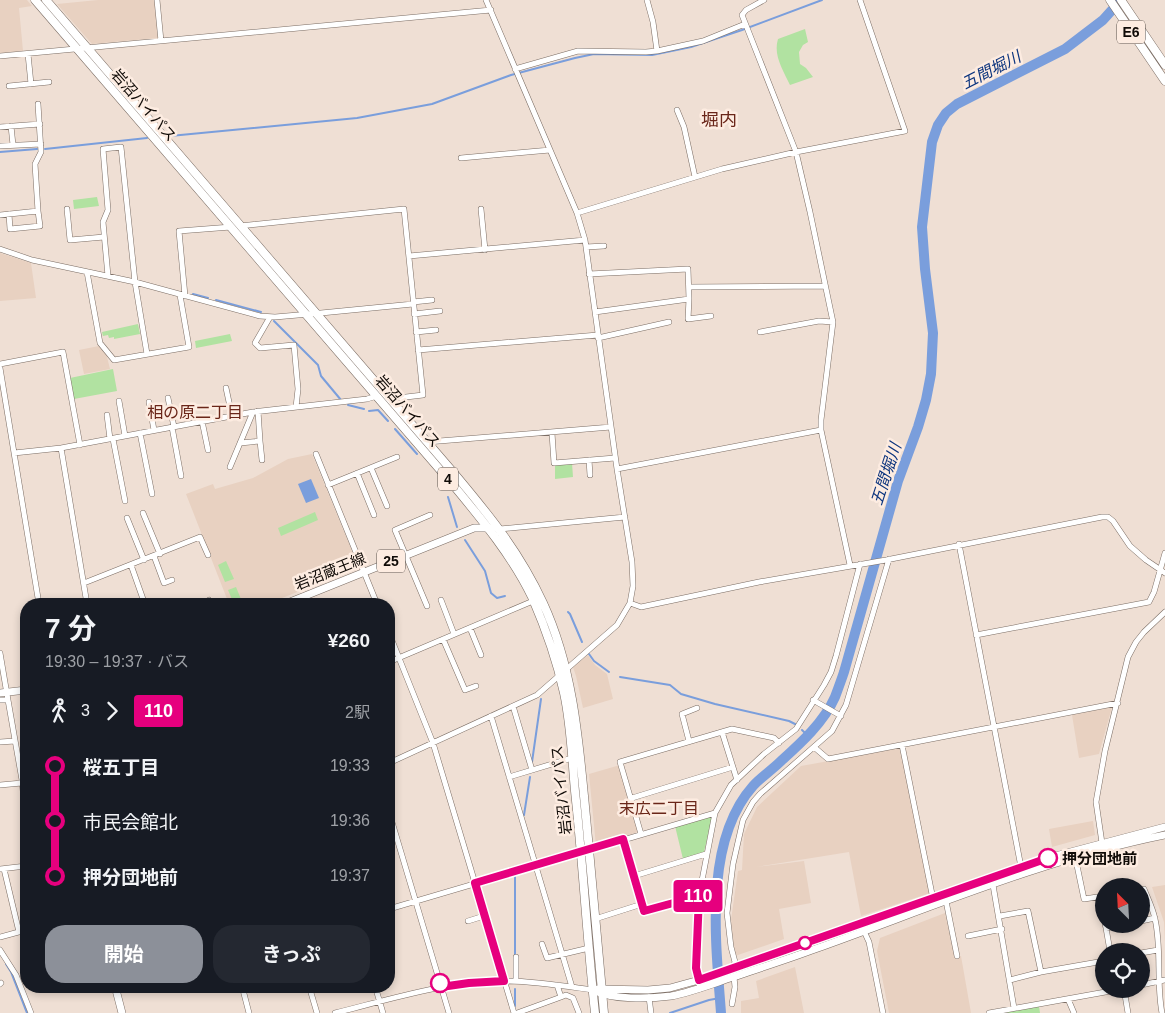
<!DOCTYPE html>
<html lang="ja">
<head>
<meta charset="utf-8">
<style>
	body { margin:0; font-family:Arial,"Noto Sans JP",sans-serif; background:#242831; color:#f1f3f6; height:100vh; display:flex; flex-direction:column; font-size:19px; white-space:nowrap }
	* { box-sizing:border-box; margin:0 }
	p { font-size:16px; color:#9ea1a6 }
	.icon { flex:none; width:28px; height:28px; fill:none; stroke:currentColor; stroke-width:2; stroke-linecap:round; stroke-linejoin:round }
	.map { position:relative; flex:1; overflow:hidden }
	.side { position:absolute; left:20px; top:598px; width:375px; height:395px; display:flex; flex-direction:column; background:#171b24; border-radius:20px; box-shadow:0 2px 8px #0003 }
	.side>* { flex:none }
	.badge { padding:0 10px; border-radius:4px; font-size:18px; line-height:32px }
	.needle { width:32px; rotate:336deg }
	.controls { position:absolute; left:1095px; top:878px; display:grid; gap:10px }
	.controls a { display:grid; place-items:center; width:55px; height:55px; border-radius:50%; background:#171b24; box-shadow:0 2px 8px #0003; font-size:25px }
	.map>.badge { position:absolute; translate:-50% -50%; box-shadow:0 0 0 2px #fff }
	.legs { display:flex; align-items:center; gap:8px; height:55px; padding:0 25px; font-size:16px }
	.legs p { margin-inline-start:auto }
	.summary { display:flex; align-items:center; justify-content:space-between; height:85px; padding:0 25px }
	h1 { font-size:28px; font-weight:700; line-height:38px }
	.cta { display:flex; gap:10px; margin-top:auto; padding:10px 25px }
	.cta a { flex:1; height:58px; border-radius:20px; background:#8c9099; color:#fff; font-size:20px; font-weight:700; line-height:58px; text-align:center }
	.cta a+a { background:#242831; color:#f1f3f6 }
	ul { padding:0 25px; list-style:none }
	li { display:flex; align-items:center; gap:18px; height:55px; font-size:19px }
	li i { display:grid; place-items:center; width:8px; height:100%; margin:0 6px; background:currentColor }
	li i::after { content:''; width:12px; height:12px; margin:-6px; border:4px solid; border-radius:50%; background:#171b24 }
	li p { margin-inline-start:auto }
	li:first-child i { background:linear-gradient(#0000 50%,currentColor 0) }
	li:last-child i { background:linear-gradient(currentColor 50%,#0000 0) }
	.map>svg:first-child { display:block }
	.built { fill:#e8d1c1 }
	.green { fill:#b1e2a1 }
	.water { fill:#7a9edc }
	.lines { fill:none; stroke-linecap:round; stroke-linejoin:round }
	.stream { stroke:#7a9edc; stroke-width:2 }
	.river { stroke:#7a9edc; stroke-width:10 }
	.minor-casing { stroke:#7b6d64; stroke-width:6 }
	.major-casing { stroke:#7b6d64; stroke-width:8 }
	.highway-casing { stroke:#7b6d64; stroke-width:9 }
	.minor { stroke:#fff; stroke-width:5 }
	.major { stroke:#fff; stroke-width:7 }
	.highway { stroke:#fff; stroke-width:8 }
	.line-1-casing { stroke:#fff; stroke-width:11 }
	.line-1 { stroke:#e6007e; stroke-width:8 }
	.stop-1-dot { fill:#fff; stroke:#e6007e; stroke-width:2.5 }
	.labels { text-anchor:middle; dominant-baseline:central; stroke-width:5; stroke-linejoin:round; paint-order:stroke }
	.shield { fill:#fdece1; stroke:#574e48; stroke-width:1 }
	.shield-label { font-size:14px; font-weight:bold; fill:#100b07 }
	.street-label { font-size:15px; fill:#100b07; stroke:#fdece1 }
	.stop-label { font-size:15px; font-weight:bold; fill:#100b07; stroke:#fdece1; text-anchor:start }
	.water-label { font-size:16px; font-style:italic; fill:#0d357e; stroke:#fdece1 }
	.neighbourhood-label { font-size:16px; fill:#6a2619; stroke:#fdece1 }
	.quarter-label { font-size:18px; fill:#6a2619; stroke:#fdece1 }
</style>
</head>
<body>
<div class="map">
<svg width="1165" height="1013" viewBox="0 0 1165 1013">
	<rect width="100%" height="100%" fill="#efdfd4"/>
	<path class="built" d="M0 0H27L32 6 19 8 23 51 0 53Z
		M98 0H155L158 38 92 44 57 4Z
		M0 253 31 263 36 298 0 301Z
		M99 346 106 353 110 369 84 374 79 350Z
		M312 454 357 563 355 569 267 604H229L186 494 213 484 215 489 253 478 288 459Z
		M588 655 595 665 607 674 613 699 583 708 576 676 573 667Z
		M1112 707 1099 754 1079 758 1072 715Z
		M901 748 930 893 861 916 849 852 756 867 804 861 811 903 779 909 784 939 735 956 731 920 738 871 742 870 744 834 757 807 801 766Z
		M620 765 638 832 596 846 589 774Z
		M1093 821 1095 835 1052 847 1049 829Z
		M1165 885V943L1164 922 1152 887Z
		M945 913 955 957 961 956 971 1013H889L877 951 880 938Z
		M795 967 804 1013H741V1001L759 998 756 981Z"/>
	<path class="green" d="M805 29 808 42 803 45 799 52 800 64 806 68 813 77 790 85C783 70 773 55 778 39Z
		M97 197 99 206 74 209 73 200Z
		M138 324 140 334 114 339V337L109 338 108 335 103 336 102 332Z
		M230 334 232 341 196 348 195 341Z
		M113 369 117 391 74 399 70 378Z
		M572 463 573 477 555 479V465Z
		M315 512 318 520 281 536 278 528Z
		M226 561 234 579 225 582 218 565Z
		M236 587 243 604H234L228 590Z
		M713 815 704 852 683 859 675 826Z
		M1039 1006 1040 1013H1003Z"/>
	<path class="water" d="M311 479 319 498 306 503 298 484Z"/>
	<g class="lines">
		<path class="stream" d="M170 136 357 118 432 104 511 75 575 58 594 54 652 55 691 47 742 30 822 0
			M45 149 147 138
			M0 152 37 149
			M193 294 208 298
			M216 300 261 312
			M274 321 318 365 321 376 341 400
			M348 405 364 409
			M369 411 378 410 388 421
			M395 429 417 454
			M448 497 457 527
			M465 540 485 571 491 593 497 598 505 596
			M568 612 570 614 582 642
			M589 654 594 661 609 672
			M620 677 670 685 681 694 715 704 789 721 797 725
			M802 730 807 735
			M532 762 541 699
			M524 815 530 777
			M515 956V875
			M6 964 11 972 27 1013
			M515 989V1006
			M670 1013 709 1000 720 998"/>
		<path class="river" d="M721 1013C716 944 703 842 753 786 761 777 772 770 781 761 801 743 824 722 835 697 838 689 841 681 844 672L898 481 918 427 926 400 931 374 933 333 925 269 922 227 932 142 938 125 946 113 957 104 1065 49 1103 20 1121 0"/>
		<g class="minor-casing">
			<path id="minor" d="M157 0 161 41
				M647 0 653 22 657 51
				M764 0 746 10 742 15 796 152 810 212 833 322 821 420V430L850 565
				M28 54 31 84
				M0 56 491 10
				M515 69 578 51 646 52 657 51 703 41 745 24
				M9 86 49 82
				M677 110 684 127 695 177
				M11 126 13 145
				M0 127 40 124
				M0 146 41 144
				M461 158 550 150
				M67 209 70 240 104 237
				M481 209 485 250
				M577 213 722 169 796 152 905 131 860 0
				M9 214 10 229 40 226 38 211
				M0 215 38 211 35 164 41 152 38 104
				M240 226 404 209 423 395 389 399
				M586 247 604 246
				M0 249 32 260 135 282 260 316 275 317 321 313 413 304
				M409 256 585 240
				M87 272 100 343 114 360 189 347 180 295
				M589 274 688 269 689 299 595 312
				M108 276 103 222 108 210 103 149 121 147 135 282 147 354
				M689 287 825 286
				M185 296 179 231 231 227
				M689 299 688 319 711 316
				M413 302 432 300
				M414 314 440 311
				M270 317 255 343 260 348 294 345 298 389 296 407
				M416 332 436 330
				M760 332 819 321 833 322
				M598 338 669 322
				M418 350 598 335
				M0 364 63 352 80 445
				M0 368 39 604
				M226 388 232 416
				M168 398 174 427
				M119 401 125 436
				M149 402 154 430
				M107 415 110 439
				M202 421 208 450
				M172 427 181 476
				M140 433 152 494
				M552 433 554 463 615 458
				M113 439 125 501
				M260 441 262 460
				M427 442 611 427
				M240 443 260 441 258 411
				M61 448 87 604
				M14 453 61 448 253 412 367 399 377 396
				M316 454 377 604
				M589 460 590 475
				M230 467 253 412
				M371 468 387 506
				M617 469 821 430
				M357 473 374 515
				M328 485 397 457
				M143 513 160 554
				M127 518 144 560
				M500 529 625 517
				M959 544 1021 867
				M154 556 164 583 172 580
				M131 565 143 599
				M84 583 200 537 208 555
				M209 600 211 604
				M441 600 454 634
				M630 603 641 607 759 582 886 560 1102 517H1108L1113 521 1130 546 1146 560 1165 573
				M427 606 395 530 430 515
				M470 628 481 655
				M389 633 433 743 514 1013
				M976 635 1149 602 1154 592 1165 553
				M443 639 465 690 476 686
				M0 653 8 700H0
				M389 662 533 601
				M8 700 22 780 26 825
				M813 700 841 716
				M513 706 532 770
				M491 716 572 987
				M722 732 737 780
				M689 741 682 714 697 708
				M0 742 15 741
				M902 745 933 899
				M814 747 828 759 1118 703
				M389 763 537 695 617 625 630 603 633 586 632 562 617 469 585 240 577 213 486 0
				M509 777 572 758
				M0 785 22 783
				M632 798 733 767
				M389 812 449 1013
				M641 834 620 762 732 729 774 738 779 743
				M623 839 644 911 699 896
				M1102 843 1096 802 1105 751 1128 657 1136 642 1144 632 1165 612
				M1075 856 1084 899 1104 896
				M0 869 26 866
				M4 869 19 932
				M634 876 706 854
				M993 885 1014 1008
				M1141 890 1144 889C1148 899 1153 909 1155 919 1162 949 1156 982 1162 1013
				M1100 897 1104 916
				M946 901 957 956
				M389 909 715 813
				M1000 916 1028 911 1041 972 1104 961
				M595 919 642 904
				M468 921 484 916
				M1141 921 1155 918
				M1105 924 1106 928 1128 924
				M1106 928 1110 951
				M863 929 869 942 883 1013
				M968 936 1002 929
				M0 937 26 930
				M542 944 547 958 589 948
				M0 950 16 975 31 1013
				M1141 953 1158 950
				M733 968 735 962 731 947 727 913 733 864 743 820 753 802 760 794 832 731 846 705 889 559
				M1010 980 1041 972
				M516 981V957
				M0 984 1 983
				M1141 985 1165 980
				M242 986 249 1013
				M309 986 317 1013
				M375 986 383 1013
				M700 989 697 968 699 896 715 813 731 785 764 754 796 729 824 685 831 672 836 656 860 564
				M1124 989 1128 1013
				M561 997 566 995 573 998 579 1013
				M649 997 651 1013
				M1068 999 1074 1013
				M732 1004 735 987 734 977
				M335 1013C391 999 447 981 505 981 534 981 564 986 593 990
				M517 1013 561 997 557 985
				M989 1013 1122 989"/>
		</g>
		<g class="major-casing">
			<path id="major" d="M285 604 474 528H492
				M0 693 26 690
				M115 986 122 1013
				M598 989 648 990 670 988 699 980 1048 858 1165 827
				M593 990C612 1000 649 999 671 996 692 992 712 984 733 977 760 968 788 959 815 949 930 908 1045 859 1165 835"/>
		</g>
		<g class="highway-casing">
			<path id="highway" d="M35 0 454 486C483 521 512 556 532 597 545 627 557 661 564 693 571 725 572 759 575 791 583 865 587 939 595 1013
				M46 0 453 472C489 515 519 551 543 603 574 670 579 744 586 817 592 882 598 948 604 1013
				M1110 0 1165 81
				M1121 0 1165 65"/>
		</g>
		<use href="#minor" class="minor"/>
		<use href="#major" class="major"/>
		<use href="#highway" class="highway"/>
	</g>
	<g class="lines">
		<g class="line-1-casing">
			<path id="line-1" d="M440 983 441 987 469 983 504 981 475 883 623 839 644 911 699 896 696 968 699 980 1048 858"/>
		</g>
		<use href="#line-1" class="line-1"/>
	</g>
	<g class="stop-1-dot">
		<circle cx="1048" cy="858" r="9"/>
		<circle cx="805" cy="943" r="6"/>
		<circle cx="440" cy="983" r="9"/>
	</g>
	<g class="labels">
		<g class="shield">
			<rect x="1117" y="20.5" width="28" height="23" rx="4"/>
			<rect x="438" y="467.5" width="20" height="23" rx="4"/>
			<rect x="377" y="549.5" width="28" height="23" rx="4"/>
		</g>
		<g class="shield-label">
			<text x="1131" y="32">E6</text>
			<text x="448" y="479">4</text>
			<text x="391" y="561">25</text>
		</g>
		<g class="street-label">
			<text transform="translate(144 105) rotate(49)">岩沼バイパス</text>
			<text transform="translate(408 411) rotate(49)">岩沼バイパス</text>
			<text transform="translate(330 571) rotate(-22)">岩沼蔵王線</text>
			<text transform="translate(561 790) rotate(-96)">岩沼バイパス</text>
		</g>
		<g class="stop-label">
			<text x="1062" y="858">押分団地前</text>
		</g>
		<g class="water-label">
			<text transform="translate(991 70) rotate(-27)">五間堀川</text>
			<text transform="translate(886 474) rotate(-72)">五間堀川</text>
		</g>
		<g class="neighbourhood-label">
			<text x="195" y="412">相の原二丁目</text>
			<text x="659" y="808">末広二丁目</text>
		</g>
		<g class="quarter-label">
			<text x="719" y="120">堀内</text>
		</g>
	</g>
</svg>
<div class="controls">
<a><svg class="needle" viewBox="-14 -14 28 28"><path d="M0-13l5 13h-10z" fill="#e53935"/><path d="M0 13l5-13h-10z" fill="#9ea1a6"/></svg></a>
<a><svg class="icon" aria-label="locate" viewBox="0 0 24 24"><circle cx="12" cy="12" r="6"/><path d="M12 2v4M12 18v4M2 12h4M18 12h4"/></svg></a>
</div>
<b class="badge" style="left:698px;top:896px;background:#e6007e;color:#fff">110</b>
<section class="side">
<div class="summary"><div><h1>7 分</h1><p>19:30 – 19:37 · バス</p></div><b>¥260</b></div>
<div class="legs"><svg class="icon" aria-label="walk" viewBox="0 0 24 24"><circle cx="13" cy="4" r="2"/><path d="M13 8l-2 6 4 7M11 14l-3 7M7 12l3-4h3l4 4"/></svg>3<svg class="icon" aria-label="forward" viewBox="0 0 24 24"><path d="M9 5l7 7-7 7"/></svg><b class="badge" style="background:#e6007e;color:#fff">110</b><p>2駅</p></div>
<ul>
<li><i style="color:#e6007e"></i><b>桜五丁目</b><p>19:33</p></li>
<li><i style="color:#e6007e"></i><span>市民会館北</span><p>19:36</p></li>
<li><i style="color:#e6007e"></i><b>押分団地前</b><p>19:37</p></li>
</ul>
<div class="cta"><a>開始</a><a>きっぷ</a></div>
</section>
</div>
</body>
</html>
